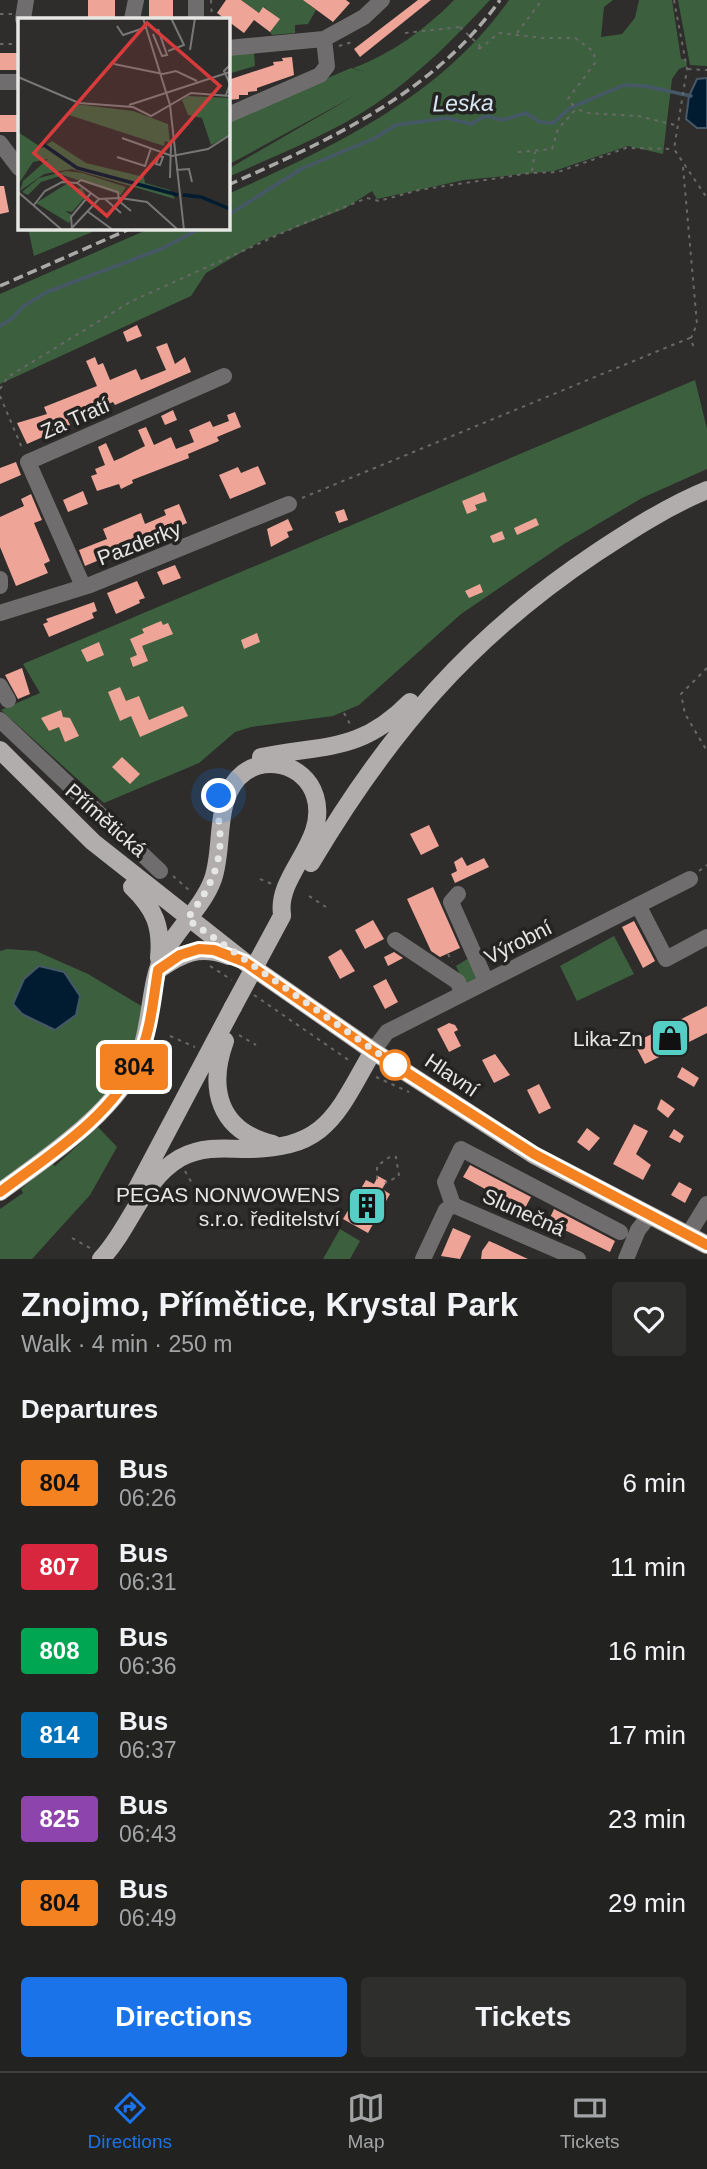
<!DOCTYPE html>
<html lang="en">
<head>
<meta charset="utf-8">
<style>
	body { margin:0; font-family:Arial,sans-serif; background:#2e2f2d; color:#f1f3f6; height:100vh; display:flex; flex-direction:column; font-size:26px; white-space:nowrap }
	* { box-sizing:border-box; margin:0 }
	p { font-size:23px; color:#a2a4a5 }
	.icon { flex:none; width:38px; height:38px; fill:none; stroke:currentColor; stroke-width:2; stroke-linecap:round; stroke-linejoin:round }
	.map { position:relative; height:1259px; overflow:hidden }
	.side { display:flex; flex-direction:column; background:#222220; flex:1 }
	.side>* { flex:none }
	.badge { padding:0 14px; border-radius:5px; font-size:24px; line-height:46px }
	.you { position:absolute; width:35px; height:35px; margin:-18px; border:5px solid #fff; border-radius:50%; background:#1a73e8; box-shadow:0 0 0 10px #1a73e833 }
	.map>.badge { position:absolute; translate:-50% -50%; box-shadow:0 0 0 4px #fff }
	h2 { padding:0 21px; font-size:26px; line-height:63px }
	.round { display:grid; place-items:center; flex:none; width:74px; height:74px; border-radius:7px; background:#2e2f2d }
	.overview { display:flex; align-items:center; justify-content:space-between; height:119px; padding:0 21px }
	h1 { font-size:33px; font-weight:800; line-height:52px }
	.cta { display:flex; gap:14px; margin-top:auto; padding:14px 21px }
	.cta a { flex:1; height:80px; border-radius:7px; background:#1a73e8; color:#fff; font-size:28px; font-weight:800; line-height:80px; text-align:center }
	.cta a+a { background:#2e2f2d; color:#f1f3f6 }
	ul { padding:0; list-style:none }
	li { display:flex; align-items:center; gap:21px; height:84px; padding:0 21px }
	li div { flex:1 }
	li b { display:block; font-size:26px }
	li em { font-style:normal }
	li .badge { min-width:77px; font-weight:700; text-align:center }
	.menu { display:flex; justify-content:space-around; align-items:center; height:98px; border-top:2px solid #3f3f3e; background:#222220; font-size:19px; color:#a2a4a5 }
	.menu a { display:grid; justify-items:center; gap:4px }
	.menu .current { color:#1a73e8 }
	.map>svg:first-child { display:block }
	.green { fill:#3c603e }
	.water { fill:#011b31; stroke:#465867; stroke-width:2 }
	.lines { fill:none; stroke-linecap:round; stroke-linejoin:round }
	.stream { stroke:#465867; stroke-width:3.5 }
	.building { fill:#eea598 }
	.path { stroke:#686866; stroke-width:2; stroke-dasharray:3.5 5; stroke-linecap:butt }
	.minor { stroke:#6f6d6d; stroke-width:16 }
	.major { stroke:#b0adac; stroke-width:18 }
	.rail { stroke:#a9a9a7; stroke-width:3.5; stroke-dasharray:10 5; stroke-linecap:butt }
	.path-bridge { stroke:#686866; stroke-width:2; stroke-dasharray:3.5 5; stroke-linecap:butt }
	.major-bridge { stroke:#b0adac; stroke-width:18 }
	.line-casing { stroke:#fff; stroke-width:16 }
	.line { stroke:#f58220; stroke-width:10 }
	.walk { stroke:#e6e6e4; stroke-width:7; stroke-dasharray:0 12.6 }
	.stop-dot { fill:#fff; stroke:#f58220; stroke-width:3.5 }
	.labels { text-anchor:middle; dominant-baseline:central; stroke-width:7; stroke-linejoin:round; paint-order:stroke }
	.street-label { font-size:21px; fill:#e6e6e4; stroke:#242321 }
	.poi-label { font-size:21px; fill:#e6e6e4; stroke:#242321; text-anchor:end }
	.water-label { font-size:23px; font-style:italic; fill:#d7e6f3; stroke:#242321 }
	.inset-river { fill:none; stroke:#011b31; stroke-width:3.5 }
	.inset-road { fill:none; stroke:#787775; stroke-width:2 }
	.view { fill:#d83b3b; fill-opacity:0.15; stroke:#d83b3b; stroke-width:3.5 }
	.inset-edge { fill:none; stroke:#e6e6e4; stroke-width:3.5 }
</style>
</head>
<body>
<div class="map">
<svg width="707" height="1259" viewBox="0 0 707 1259">
	<rect width="100%" height="100%" fill="#2e2d2b"/>
	<path class="green" d="M241 0H310L308 4 316 10 308 24 295 25V33L272 35 270 32 279 19 264 7 259 13Z
		M454 0H490C455 38 417 76 374 105 329 135 277 155 228 177V169L356 95 228 165V121L351 68 365 72 353 68C390 55 427 28 454 0Z
		M509 0H613L604 7 601 37 622 34 635 18 639 0H672L681 59H686L687 66 679 69 672 79 663 154 628 146 554 171 464 180 377 199 372 191 344 209 261 241 206 273 191 296 0 384V294L151 228H228V194C333 147 441 97 509 0Z
		M678 0H707V66L690 65Z
		M254 53 255 66 228 74V55Z
		M28 228H102L34 256Z
		M695 380 707 429V469L642 498 564 544 461 614 359 705 333 716 251 727 235 732 199 763 104 803 1 710 40 693 23 664Z
		M614 936 634 974 577 1001 560 966Z
		M7 949 36 951 88 974 143 1007C138 1090 59 1136 0 1183V951Z
		M469 958 477 979 466 987 456 966Z
		M98 1127 117 1147 90 1195 32 1259H0V1209L23 1193 21 1189 51 1163 55 1166Z
		M340 1229 360 1241 350 1259H323Z"/>
	<path class="water" d="M707 78V128H697L686 119 689 96 697 79Z
		M39 966 64 972 80 996 76 1015 55 1030 22 1014 13 1004 24 979Z"/>
	<g class="lines">
		<path class="stream" d="M228 215 301 169 373 139 396 125 447 118 471 124 485 116 503 120 526 113 540 122 553 123 570 108 624 85 645 86 691 96
			M0 326 14 317 22 307 47 292 161 249 201 228"/>
	</g>
	<path class="building" d="M88 0H115V19H88Z
		M149 0H173V19H149Z
		M226 0H241L259 13 263 7 280 19 270 32 254 20 244 33 217 13Z
		M303 0H346L350 3 333 22Z
		M418 0H431L360 57 354 49Z
		M0 53H19V70H0Z
		M292 57 294 75 257 88V91L248 92V95H239V99L228 100V80L274 65 273 62 283 61 282 58Z
		M0 115H19V132H0Z
		M0 186H4L9 212 0 214Z
		M137 325 142 336 127 342 123 332Z
		M167 343 175 364 185 357 191 372 115 405 113 402 95 410 97 413 85 419 80 407 65 414 70 425 27 444 17 423 47 414 44 407 97 386 86 361 95 357 98 365 103 363 110 380 136 369 141 380 166 370 156 347Z
		M173 410 177 420 165 425 161 416Z
		M235 412 241 427 217 437 219 441 188 454 189 458 132 480 133 483 121 489 119 484 97 491 91 476 97 474 95 469 105 465 98 447 106 443 114 461 121 458 145 446 138 430 146 427 154 445 171 437 176 449 194 442 189 430 210 421 213 427 229 421 227 415Z
		M16 462 21 475 0 484V468Z
		M258 466 266 484 230 499 219 475 238 467 241 473Z
		M83 491 88 504 68 512 63 500Z
		M484 492 487 501 475 505 477 510 467 514 462 501Z
		M31 494 42 520 34 523 50 561 44 564 48 573 16 586 0 547V517L24 506 21 499Z
		M179 504 187 523 85 566 79 550 107 539 103 529 141 513 145 524 166 515 164 510Z
		M344 509 348 520 339 523 335 512Z
		M536 518 539 525 517 535 514 528Z
		M288 519 293 530 287 532 289 537 271 547 267 529Z
		M502 531 505 539 493 543 490 536Z
		M175 565 181 578 163 585 157 572Z
		M137 581 145 598 139 600 140 603 116 614 107 593Z
		M480 584 483 592 469 598 465 591Z
		M94 602 97 611 92 613 94 618 49 637 43 624 48 622 46 619Z
		M161 621 163 625 168 623 173 634 142 646 148 661 133 667 130 658 137 655 130 639 144 633 142 629Z
		M257 633 260 642 244 649 241 640Z
		M99 642 104 655 87 662 81 650Z
		M22 668 30 694 18 699 5 675Z
		M120 687 126 701 139 696 149 720 183 706 188 716 140 737 131 716 120 721 108 692Z
		M61 710 63 717 70 718 79 736 65 742 59 727 49 731 41 718Z
		M122 757 140 774 130 784 112 767Z
		M429 825 439 846 421 855 410 834Z
		M462 857 467 866 484 858 489 867 455 883 451 874 457 871 454 862Z
		M433 887 460 948 440 957 431 951 407 899Z
		M373 920 384 939 365 949 355 930Z
		M634 921 655 961 643 968 622 927Z
		M341 949 355 971 340 979 328 957Z
		M394 952 403 958 388 966 384 957Z
		M386 979 398 1002 385 1009 373 986Z
		M707 1006V1033L645 1064 634 1043Z
		M449 1023 455 1025 458 1030 454 1032 461 1046 449 1052 437 1029Z
		M495 1054 510 1075 494 1083 482 1060Z
		M682 1067 699 1078 694 1087 677 1077Z
		M539 1084 551 1108 539 1114 527 1090Z
		M661 1099 675 1109 668 1118 657 1109Z
		M634 1124 648 1131 636 1154 651 1165 643 1180 613 1164Z
		M587 1128 600 1138 589 1151 577 1142Z
		M674 1129 684 1136 680 1143 669 1137Z
		M470 1165 531 1197 524 1210 463 1177Z
		M378 1176 387 1181 382 1189 390 1194 368 1233 343 1219 366 1180 374 1184Z
		M679 1182 692 1189 685 1203 671 1195Z
		M554 1209 615 1241 610 1252 548 1222Z
		M453 1228 471 1236 460 1259 441 1256Z
		M489 1241 496 1244 528 1259H481L482 1251Z"/>
	<g class="lines">
		<path class="path" d="M211 0 212 19
			M674 0 687 69 674 149 707 198
			M0 14H12
			M405 33 460 27
			M517 33 542 0
			M0 44H19
			M339 46 352 42
			M480 46 477 51 499 33 544 38H575L594 52 595 63 568 99 576 109
			M688 69 707 70
			M518 152 552 149 558 129 576 109 588 113 638 116 675 125
			M683 167 697 324 691 338
			M532 171 535 152
			M0 389 8 377 130 302 302 224 367 198 379 201 419 190 531 173 558 172 626 148 674 149
			M0 396 22 448
			M302 498 670 346 690 338 695 350
			M707 668 681 694 685 714 707 751
			M344 713 350 724
			M699 871 707 865
			M173 876 190 891
			M260 879 272 884
			M309 896 326 907
			M448 954 452 962
			M210 966 232 980
			M254 995 350 1061
			M239 1035 256 1045
			M170 1036 195 1047
			M376 1077 409 1092
			M185 1171 193 1185
			M377 1179V1166L391 1156 396 1157 399 1176 385 1183
			M72 1238 90 1248"/>
		<path class="minor" d="M196 0V19
			M23 19 26 0
			M132 19 136 0
			M228 48 324 39 364 17 382 0
			M0 82H19
			M228 115 320 75 327 66 324 39
			M0 143 19 168
			M0 579V586
			M83 586 28 462 224 376
			M0 613 90 585 289 504
			M0 686 8 700
			M0 720 160 871
			M458 894 451 902 486 981
			M638 905 666 959 707 937
			M395 940 458 982 462 994
			M373 1051 387 1032 690 879
			M453 1205 445 1182 461 1149 620 1232
			M453 1205 578 1259
			M688 1235 707 1204
			M423 1259 446 1210 453 1205
			M626 1259 638 1230 650 1215"/>
		<path class="major" d="M0 750 93 842 245 962 373 1051 534 1155 707 1245
			M261 757C325 744 360 753 410 702
			M311 863C388 733 470 637 596 553 631 530 668 506 707 490
			M132 887C155 909 162 927 159 958
			M158 970C183 953 199 945 229 956
			M225 1041C208 1088 218 1131 273 1144
			M0 1192C46 1158 118 1111 139 1057 152 1025 149 983 164 954 177 928 203 907 213 879 224 847 214 805 238 778 261 753 305 763 315 796 329 841 276 875 282 914
			M135 1192 233 1007
			M101 1259C130 1229 142 1180 180 1158 200 1147 221 1148 243 1149 327 1150 336 1115 373 1051"/>
		<path class="rail" d="M228 185C328 141 434 93 500 0
			M0 286 132 228"/>
		<path class="path-bridge" d="M460 27 480 46"/>
		<path class="major-bridge" d="M233 1007 282 916"/>
	</g>
	<g class="lines">
		<g class="line-casing">
			<path id="line" d="M0 1192C48 1156 113 1116 138 1059 151 1031 153 1000 158 970L180 955 199 949 214 950 245 962 373 1051 534 1154 707 1245"/>
		</g>
		<use href="#line" class="line"/>
		<path class="walk" d="M219 796C217 810 219 820 220 833 222 867 207 893 187 919L395 1065"/>
	</g>
	<defs>
		<g id="shop-square" transform="scale(2.0125)"><rect x="-9" y="-9" width="18" height="18" rx="4" fill="#55cec6" stroke="#242321"/><path d="M-5-2.5h2.3a2.7 3.5 0 0 1 5.4 0H5L5.5 6h-11ZM-1.5-2.5h3a1.5 2.3 0 0 0-3 0Z" fill="#111"/></g>
		<g id="building-square" transform="scale(2.0125)"><rect x="-9" y="-9" width="18" height="18" rx="4" fill="#55cec6" stroke="#242321"/><path d="M-4-6H4V6H1V3H-1V6H-4ZM-2.5-4.3h1.7v1.8h-1.7ZM.8-4.3h1.7v1.8H.8ZM-2.5-1h1.7V.8h-1.7ZM.8-1h1.7V.8H.8Z" fill="#111"/></g>
	</defs>
	<g fill-rule="evenodd">
		<use href="#shop-square" x="670" y="1038"/>
		<use href="#building-square" x="367" y="1206"/>
	</g>
	<circle class="stop-dot" cx="395" cy="1065" r="14"/>
	<g class="labels">
		<g class="street-label">
			<text transform="translate(75 418) rotate(-24)">Za Tratí</text>
			<text transform="translate(139 543) rotate(-21)">Pazderky</text>
			<text transform="translate(106 820) rotate(41)">Přímětická</text>
			<text transform="translate(518 942) rotate(-27)">Výrobní</text>
			<text transform="translate(452 1075) rotate(34)">Hlavní</text>
			<text transform="translate(524 1212) rotate(24)">Slunečná</text>
		</g>
		<g class="poi-label">
			<text x="643" y="1038">Lika-Zn</text>
			<text x="340" y="1194">PEGAS NONWOWENS<tspan x="340" dy="24">s.r.o. ředitelství</tspan></text>
		</g>
		<g class="water-label">
			<text transform="translate(463 103) rotate(-1)">Leska</text>
		</g>
	</g>
	<g transform="translate(18 18)">
		<rect width="212" height="212" fill="#2e2d2b"/>
		<path d="M170 78 212 80V117L193 127 184 100 170 97 164 82ZM57 86 115 93 150 106 152 125 147 123 146 128 51 97ZM0 114 24 130 34 123 68 145 126 159 127 165 152 172 157 181 54 151 26 156 2 173 5 163 30 141 15 144 0 167ZM48 153 64 155 108 169 103 177 45 157 23 164 10 177 4 174 21 160ZM50 165 54 171 64 170 68 178 54 194 47 193 54 197 51 205 18 185Z" fill="#3c603e"/>
		<path class="inset-river" d="M26 127 59 150 160 177M165 177 183 179 212 191"/>
		<path class="inset-road" d="M125 0 152 87 166 212M99 8 105 17 129 9M135 16 144 38 149 37 140 11M172 32 177 0M150 33 166 27 153 0M96 46 145 56M145 56 158 53 179 63M0 59 61 85 115 89 133 98 173 75 212 78M208 77 212 66 206 53 212 47M111 87 212 54M104 120 154 138 190 131 212 117M141 138 145 139 142 147 138 146ZM99 139 127 148 133 130M158 152 171 151 174 164M152 160 153 125M59 165 63 162 100 174 101 183 113 193M0 174 44 212M87 181 103 195M16 187 27 173 44 164 59 165 81 181M69 193 95 212M54 210 53 199 73 175M52 212 81 181 102 180 129 184 159 211"/>
		<path class="view" d="M129 5 202 68 89 198 16 135Z"/>
		<rect width="212" height="212" class="inset-edge"/>
	</g>
</svg>
<div class="you" style="left:219px;top:796px"></div>
<b class="badge" style="left:134px;top:1067px;background:#f58220;color:#111">804</b>
</div>
<section class="side">
<div class="overview"><div><h1>Znojmo, Přímětice, Krystal Park</h1><p>Walk · 4 min · 250 m</p></div><a class="round"><svg class="icon" aria-label="heart" viewBox="0 0 24 24"><path d="M12 20l-8-8c-3-5 5-10 8-4 3-6 11-1 8 4z"/></svg></a></div>
<h2>Departures</h2>
<ul>
<li><span class="badge" style="background:#f58220;color:#111">804</span><div><b>Bus</b><p>06:26</p></div><em>6 min</em></li>
<li><span class="badge" style="background:#d7263d;color:#fff">807</span><div><b>Bus</b><p>06:31</p></div><em>11 min</em></li>
<li><span class="badge" style="background:#00a651;color:#fff">808</span><div><b>Bus</b><p>06:36</p></div><em>16 min</em></li>
<li><span class="badge" style="background:#0072bc;color:#fff">814</span><div><b>Bus</b><p>06:37</p></div><em>17 min</em></li>
<li><span class="badge" style="background:#8e44ad;color:#fff">825</span><div><b>Bus</b><p>06:43</p></div><em>23 min</em></li>
<li><span class="badge" style="background:#f58220;color:#111">804</span><div><b>Bus</b><p>06:49</p></div><em>29 min</em></li>
</ul>
<div class="cta"><a>Directions</a><a>Tickets</a></div>
</section>
<nav class="menu">
<a class="current"><svg class="icon" aria-label="directions" viewBox="0 0 24 24"><path d="M12 3l9 9-9 9-9-9zM9 14v-3h6M13 9l2 2-2 2"/></svg>Directions</a>
<a><svg class="icon" aria-label="map" viewBox="0 0 24 24"><path d="M3 6l6-2 6 2 6-2v14l-6 2-6-2-6 2zM9 4v14M15 6v14"/></svg>Map</a>
<a><svg class="icon" aria-label="tickets" viewBox="0 0 24 24"><path d="M3 7h18v10H3zM15 7v10"/></svg>Tickets</a>
</nav>
</body>
</html>
